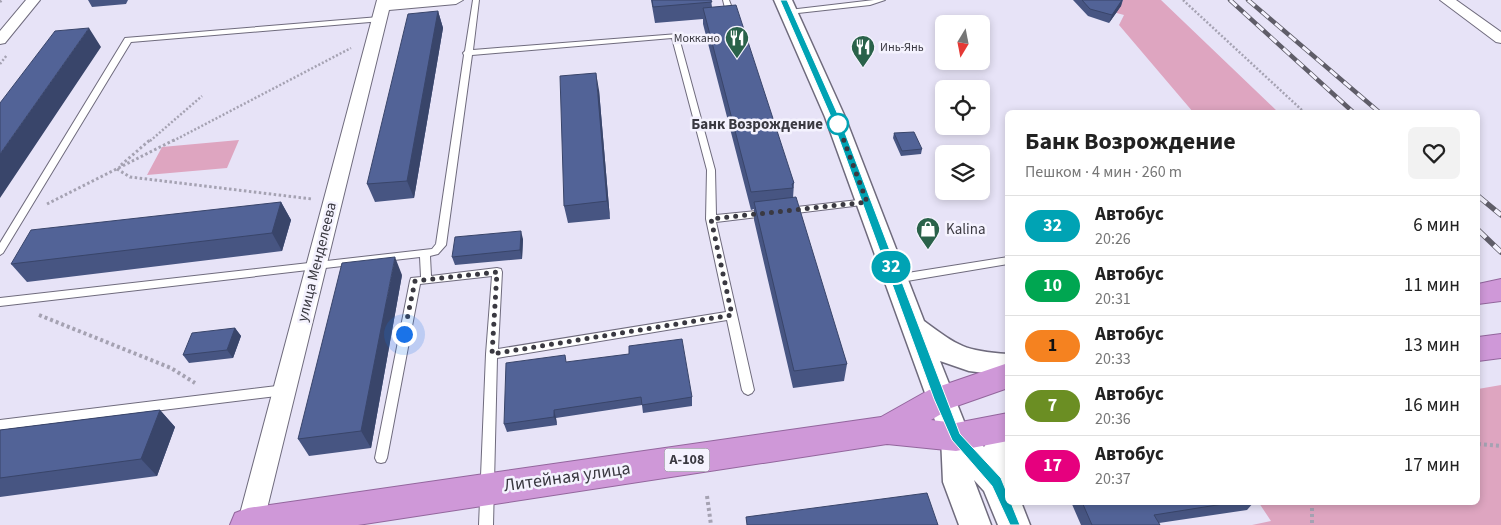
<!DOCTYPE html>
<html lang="ru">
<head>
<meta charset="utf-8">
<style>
	body { margin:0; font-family:"Source Sans 3",sans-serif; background:#f2f2f2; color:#222; height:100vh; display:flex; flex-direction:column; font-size:19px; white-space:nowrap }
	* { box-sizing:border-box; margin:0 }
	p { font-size:16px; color:#767676 }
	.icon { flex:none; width:28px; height:28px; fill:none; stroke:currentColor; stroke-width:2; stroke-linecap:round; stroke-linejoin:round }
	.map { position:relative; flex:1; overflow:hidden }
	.side { position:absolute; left:1005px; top:110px; width:475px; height:395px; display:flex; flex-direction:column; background:#fff; border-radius:8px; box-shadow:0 2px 8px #0003 }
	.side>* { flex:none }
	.badge { padding:0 10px; border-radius:16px; font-size:18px; line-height:32px }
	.needle { width:32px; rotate:190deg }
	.tools { position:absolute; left:935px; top:15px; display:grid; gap:10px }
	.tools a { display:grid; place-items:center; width:55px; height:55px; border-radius:8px; background:#fff; box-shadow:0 2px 8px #0003; font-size:25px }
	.you { position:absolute; width:25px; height:25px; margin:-12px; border:4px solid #fff; border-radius:50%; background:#1a73e8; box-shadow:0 0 0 8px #1a73e833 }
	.map>.badge { position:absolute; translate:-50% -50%; box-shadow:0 0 0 2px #fff }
	.round { display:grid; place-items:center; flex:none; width:52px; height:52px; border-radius:8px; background:#f2f2f2 }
	.headline { display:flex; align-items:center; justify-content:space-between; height:85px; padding:0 20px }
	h1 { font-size:24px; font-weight:700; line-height:38px }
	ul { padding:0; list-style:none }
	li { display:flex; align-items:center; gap:15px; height:60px; padding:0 20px; border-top:1px solid #e0e0e0 }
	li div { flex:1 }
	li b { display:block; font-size:19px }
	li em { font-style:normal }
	li .badge { min-width:55px; font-weight:700; text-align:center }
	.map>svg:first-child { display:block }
	.green { fill:#dea5c0 }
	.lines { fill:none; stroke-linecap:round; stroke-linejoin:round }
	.service-casing { stroke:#6f6b7d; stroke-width:2 }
	.minor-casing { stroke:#6f6b7d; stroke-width:2 }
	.tertiary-casing { stroke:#6f6b7d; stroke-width:3 }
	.trunk-casing { stroke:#93669d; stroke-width:2 }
	.path-far2 { stroke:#a5a2b2; stroke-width:2.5; stroke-dasharray:2 2; stroke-linecap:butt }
	.path-far1 { stroke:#a5a2b2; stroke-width:3; stroke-dasharray:2.5 2.5; stroke-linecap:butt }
	.path { stroke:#a5a2b2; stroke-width:4; stroke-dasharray:3 3; stroke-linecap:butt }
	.service { fill:#fff; fill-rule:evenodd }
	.minor { fill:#fff; fill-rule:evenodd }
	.tertiary { fill:#fff; fill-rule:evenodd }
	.trunk { fill:#cf98d8; fill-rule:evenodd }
	.rail-far1-casing { stroke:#5f5d68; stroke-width:4.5 }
	.rail-casing { stroke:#5f5d68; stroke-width:5.5 }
	.rail-far1 { stroke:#f4f2fe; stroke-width:3; stroke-dasharray:9; stroke-linecap:butt }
	.rail { stroke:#f4f2fe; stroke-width:4; stroke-dasharray:11; stroke-linecap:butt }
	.wall { fill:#475582 }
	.shaded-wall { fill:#39456a }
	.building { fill:#526397; stroke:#39456a }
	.line { fill:#00a3b4; stroke:#fff }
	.walk { stroke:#3a3941; stroke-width:5; stroke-dasharray:0 9 }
	.stop-dot { fill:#fff; stroke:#00a3b4; stroke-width:2.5 }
	.labels { text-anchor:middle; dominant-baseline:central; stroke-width:5; stroke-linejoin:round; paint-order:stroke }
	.far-poi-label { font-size:12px; fill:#3a3941; stroke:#f4f2fe; text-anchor:end }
	.shield { fill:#f4f2fe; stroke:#72707a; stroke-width:1 }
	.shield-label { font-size:14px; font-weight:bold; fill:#3a3941 }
	.stop-label { font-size:15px; font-weight:bold; fill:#3a3941; stroke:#f4f2fe; text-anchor:end }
	.poi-label { font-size:15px; fill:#3a3941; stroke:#f4f2fe; text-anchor:start }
	.street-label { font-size:15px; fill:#3a3941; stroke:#f4f2fe }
	.near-street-label { font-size:18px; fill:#3a3941; stroke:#f4f2fe }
</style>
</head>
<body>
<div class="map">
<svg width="1501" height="525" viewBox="0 0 1501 525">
	<rect width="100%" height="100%" fill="#e7e3f7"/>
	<path class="green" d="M1116 0H1161L1278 112H1193L1119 25 1124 15 1095 7Z
		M239 140 227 168 147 175 162 147Z
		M1501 385V525H1252L1271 521 1259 503 1478 502V389Z"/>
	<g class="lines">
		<g class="service-casing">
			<path id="service" d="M473 0H479L473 50 678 34 715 170 716 215 766 210 771 213 766 216 716 222 754 390 752 393 748 395 744 393 742 390 727 320 497 358 493 525H479L486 354 492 276 420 284 387 458 385 462 381 463 377 462 375 458 410 281 411 278 421 277 420 257 0 306V298L432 249 436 244 464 55 463 53 465 51ZM672 38 707 170 706 219 726 312 498 349 502 272 501 269 497 268 431 276 430 256 438 254 446 245 472 55Z
				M723 0H729L735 16 734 18 727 16Z
				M874 0H885L870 5 789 14 785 12 789 10Z
				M379 17H382V21L131 42 3 253 0 255V243L125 38Z
				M867 199 870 200 872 202 870 204 788 214 783 211 788 208Z
				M1008 257V264L895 283 890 279 895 275Z
				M285 385 289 387 291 390 289 393 285 395 0 430V420Z"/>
		</g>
		<g class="minor-casing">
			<path id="minor" d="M26 0H40L5 43 0 44V31Z
				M377 0H463L456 4 389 10 263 525H237Z
				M1440 0H1456L1501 32V43L1496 42Z"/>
		</g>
		<g class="tertiary-casing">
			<path id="tertiary" d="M774 0H792L845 117 924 321C958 346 964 351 1008 354V376L969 371 940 361 967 429 984 447 997 428 1008 424V502H1021L1030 525H998L984 491 974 480 991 525H959L943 482 941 437 825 117Z"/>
		</g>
		<g class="trunk-casing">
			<path id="trunk" d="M1501 279V301L1478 304V284Z
				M1501 334V358L1478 361V337Z
				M1008 363V388L951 408 931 420 956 423 1008 413V441L956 451 887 444 358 525H230L235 513 248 508 881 417 929 390Z"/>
		</g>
		<path class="path-far2" d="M1183 0 1304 112
			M0 2 2 0
			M0 64 7 55
			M150 141 202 96
			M173 141 351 48"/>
		<path class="path-far1" d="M121 165 151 139
			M117 169 130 177 312 199
			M47 204 176 139"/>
		<path class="path" d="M39 315 171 368 195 383
			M1478 444 1501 446
			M707 496 711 525
			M1312 502V525"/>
		<use href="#service" class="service"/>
		<use href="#minor" class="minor"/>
		<use href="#tertiary" class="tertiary"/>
		<use href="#trunk" class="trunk"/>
		<g class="rail-far1-casing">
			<path id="rail-far1" d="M1230 0 1353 112
				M1248 0 1379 112"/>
		</g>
		<g class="rail-casing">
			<path id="rail" d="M1478 196 1501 215
				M1478 230 1501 252"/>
		</g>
		<use href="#rail-far1" class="rail-far1"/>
		<use href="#rail" class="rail"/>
	</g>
	<path class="wall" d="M88 0H128L126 4 92 7Z
		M651 0H711L712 7 794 183 793 198 847 364 844 381 793 388 754 220V209L751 210 703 24V19L655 23Z
		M1073 0H1123L1121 6 1109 23 1088 16Z
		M438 11 443 28 414 198 375 202 367 184Z
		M599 90 610 219 568 223 564 206Z
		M894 133 922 149 921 154 901 156 893 138Z
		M281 202 291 220 282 251 27 282 11 264Z
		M523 239 522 259 455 265 452 257Z
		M402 275 371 448 309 456 298 439Z
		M235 328 241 336 233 358 189 363 183 355Z
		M567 362 692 397V406L643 413 642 405 556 418 557 425 507 432 504 424Z
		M160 410 175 427 157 476 0 497V430Z
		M1071 502H1254L1247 510 1159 523 1160 525H1081Z"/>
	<path class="shaded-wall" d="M1122 0 1121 6 1109 23 1112 15Z
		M438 11 443 28 414 198 407 181Z
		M89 28 101 47 0 198V154Z
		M596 73 599 90 610 219 607 201Z
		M281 202 291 220 282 251 272 233Z
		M521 231 523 239 522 259 520 250Z
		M395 257 402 275 371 448 361 431Z
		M235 328 241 336 233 358 227 350Z
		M160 410 175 427 157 476 141 459Z
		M554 410 556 418 557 425 554 417Z"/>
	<path class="building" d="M652 0H711L712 2 653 7Z
		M1082 0H1122L1112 15 1090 9Z
		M736 5 794 183 792 184 793 188 751 192 703 8Z
		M438 11 407 181 367 184 408 14Z
		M89 28 0 154V103L55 31Z
		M596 73 607 201 564 206 560 76Z
		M914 132 922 149 902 151 894 133Z
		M796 197 847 364 794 371 754 202Z
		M281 202 272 233 11 264 31 230Z
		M521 231 520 250 452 257 455 237Z
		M395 257 361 431 298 439 342 263Z
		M235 328 227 350 183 355 192 333Z
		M682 339 692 397 642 405 641 397 554 410V417L504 424 506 363 565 355 566 362 629 354V346Z
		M160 410 141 459 0 478V430Z
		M927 493 938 525H747L746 517Z
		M1082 502H1236L1154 515 1160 525H1092Z"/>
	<path class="line" d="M780 0H787L839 117 960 434 1001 478 1020 525H1010L992 486 952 440 934 399 831 117Z"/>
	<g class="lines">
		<path class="walk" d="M404 334 415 281 497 272 492 354 732 315 711 219 867 202 835 117 838 124"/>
	</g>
	<defs>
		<g id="restaurant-pin" transform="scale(1.25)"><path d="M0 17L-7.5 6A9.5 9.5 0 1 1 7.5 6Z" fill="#2a624a" stroke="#f4f2fe"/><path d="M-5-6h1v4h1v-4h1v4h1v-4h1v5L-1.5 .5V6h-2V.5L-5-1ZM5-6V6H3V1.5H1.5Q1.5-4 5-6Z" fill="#fff"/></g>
		<g id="shop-pin" transform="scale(1.25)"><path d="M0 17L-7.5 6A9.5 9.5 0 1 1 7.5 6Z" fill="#2a624a" stroke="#f4f2fe"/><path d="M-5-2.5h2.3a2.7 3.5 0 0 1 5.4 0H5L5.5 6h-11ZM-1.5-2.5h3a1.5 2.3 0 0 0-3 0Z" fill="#fff"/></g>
	</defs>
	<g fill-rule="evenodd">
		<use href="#restaurant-pin" x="737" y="38"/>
		<use href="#restaurant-pin" x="863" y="47"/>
		<use href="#shop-pin" x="928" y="229"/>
	</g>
	<circle class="stop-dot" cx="838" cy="124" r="10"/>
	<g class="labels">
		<g class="far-poi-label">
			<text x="720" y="38">Моккано</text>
			<text x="880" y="47" text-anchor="start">Инь-Янь</text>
		</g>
		<rect class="shield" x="664.5" y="448.5" width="45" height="23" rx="4"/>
		<g class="shield-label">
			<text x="687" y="460">А-108</text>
		</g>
		<g class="stop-label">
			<text x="823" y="124">Банк Возрождение</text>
		</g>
		<g class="poi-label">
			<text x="946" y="229">Kalina</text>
		</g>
		<g class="street-label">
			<text transform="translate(317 262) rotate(-76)">улица Менделеева</text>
		</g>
		<g class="near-street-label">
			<text transform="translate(567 477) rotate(-8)">Литейная улица</text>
		</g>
	</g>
</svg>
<div class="tools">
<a><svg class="needle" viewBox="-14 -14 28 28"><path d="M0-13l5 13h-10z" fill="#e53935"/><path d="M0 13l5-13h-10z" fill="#767676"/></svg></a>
<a><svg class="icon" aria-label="locate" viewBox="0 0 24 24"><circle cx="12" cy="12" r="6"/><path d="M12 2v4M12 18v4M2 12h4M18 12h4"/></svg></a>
<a><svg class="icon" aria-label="layers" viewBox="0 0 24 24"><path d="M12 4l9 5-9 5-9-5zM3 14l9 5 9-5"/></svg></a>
</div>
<div class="you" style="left:404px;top:334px"></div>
<b class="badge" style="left:891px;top:267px;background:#00a3b4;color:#fff">32</b>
<section class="side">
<div class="headline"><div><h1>Банк Возрождение</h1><p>Пешком · 4 мин · 260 m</p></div><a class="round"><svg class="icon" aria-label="heart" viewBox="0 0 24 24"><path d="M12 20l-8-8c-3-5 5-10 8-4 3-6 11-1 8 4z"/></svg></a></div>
<ul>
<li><span class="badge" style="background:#00a3b4;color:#fff">32</span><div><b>Автобус</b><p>20:26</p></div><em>6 мин</em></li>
<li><span class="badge" style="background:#00a651;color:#fff">10</span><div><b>Автобус</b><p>20:31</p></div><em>11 мин</em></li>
<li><span class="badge" style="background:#f58220;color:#111">1</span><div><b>Автобус</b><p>20:33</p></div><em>13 мин</em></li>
<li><span class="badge" style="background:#6b8e23;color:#fff">7</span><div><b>Автобус</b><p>20:36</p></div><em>16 мин</em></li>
<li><span class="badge" style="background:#e6007e;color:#fff">17</span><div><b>Автобус</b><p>20:37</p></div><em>17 мин</em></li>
</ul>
</section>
</div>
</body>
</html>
